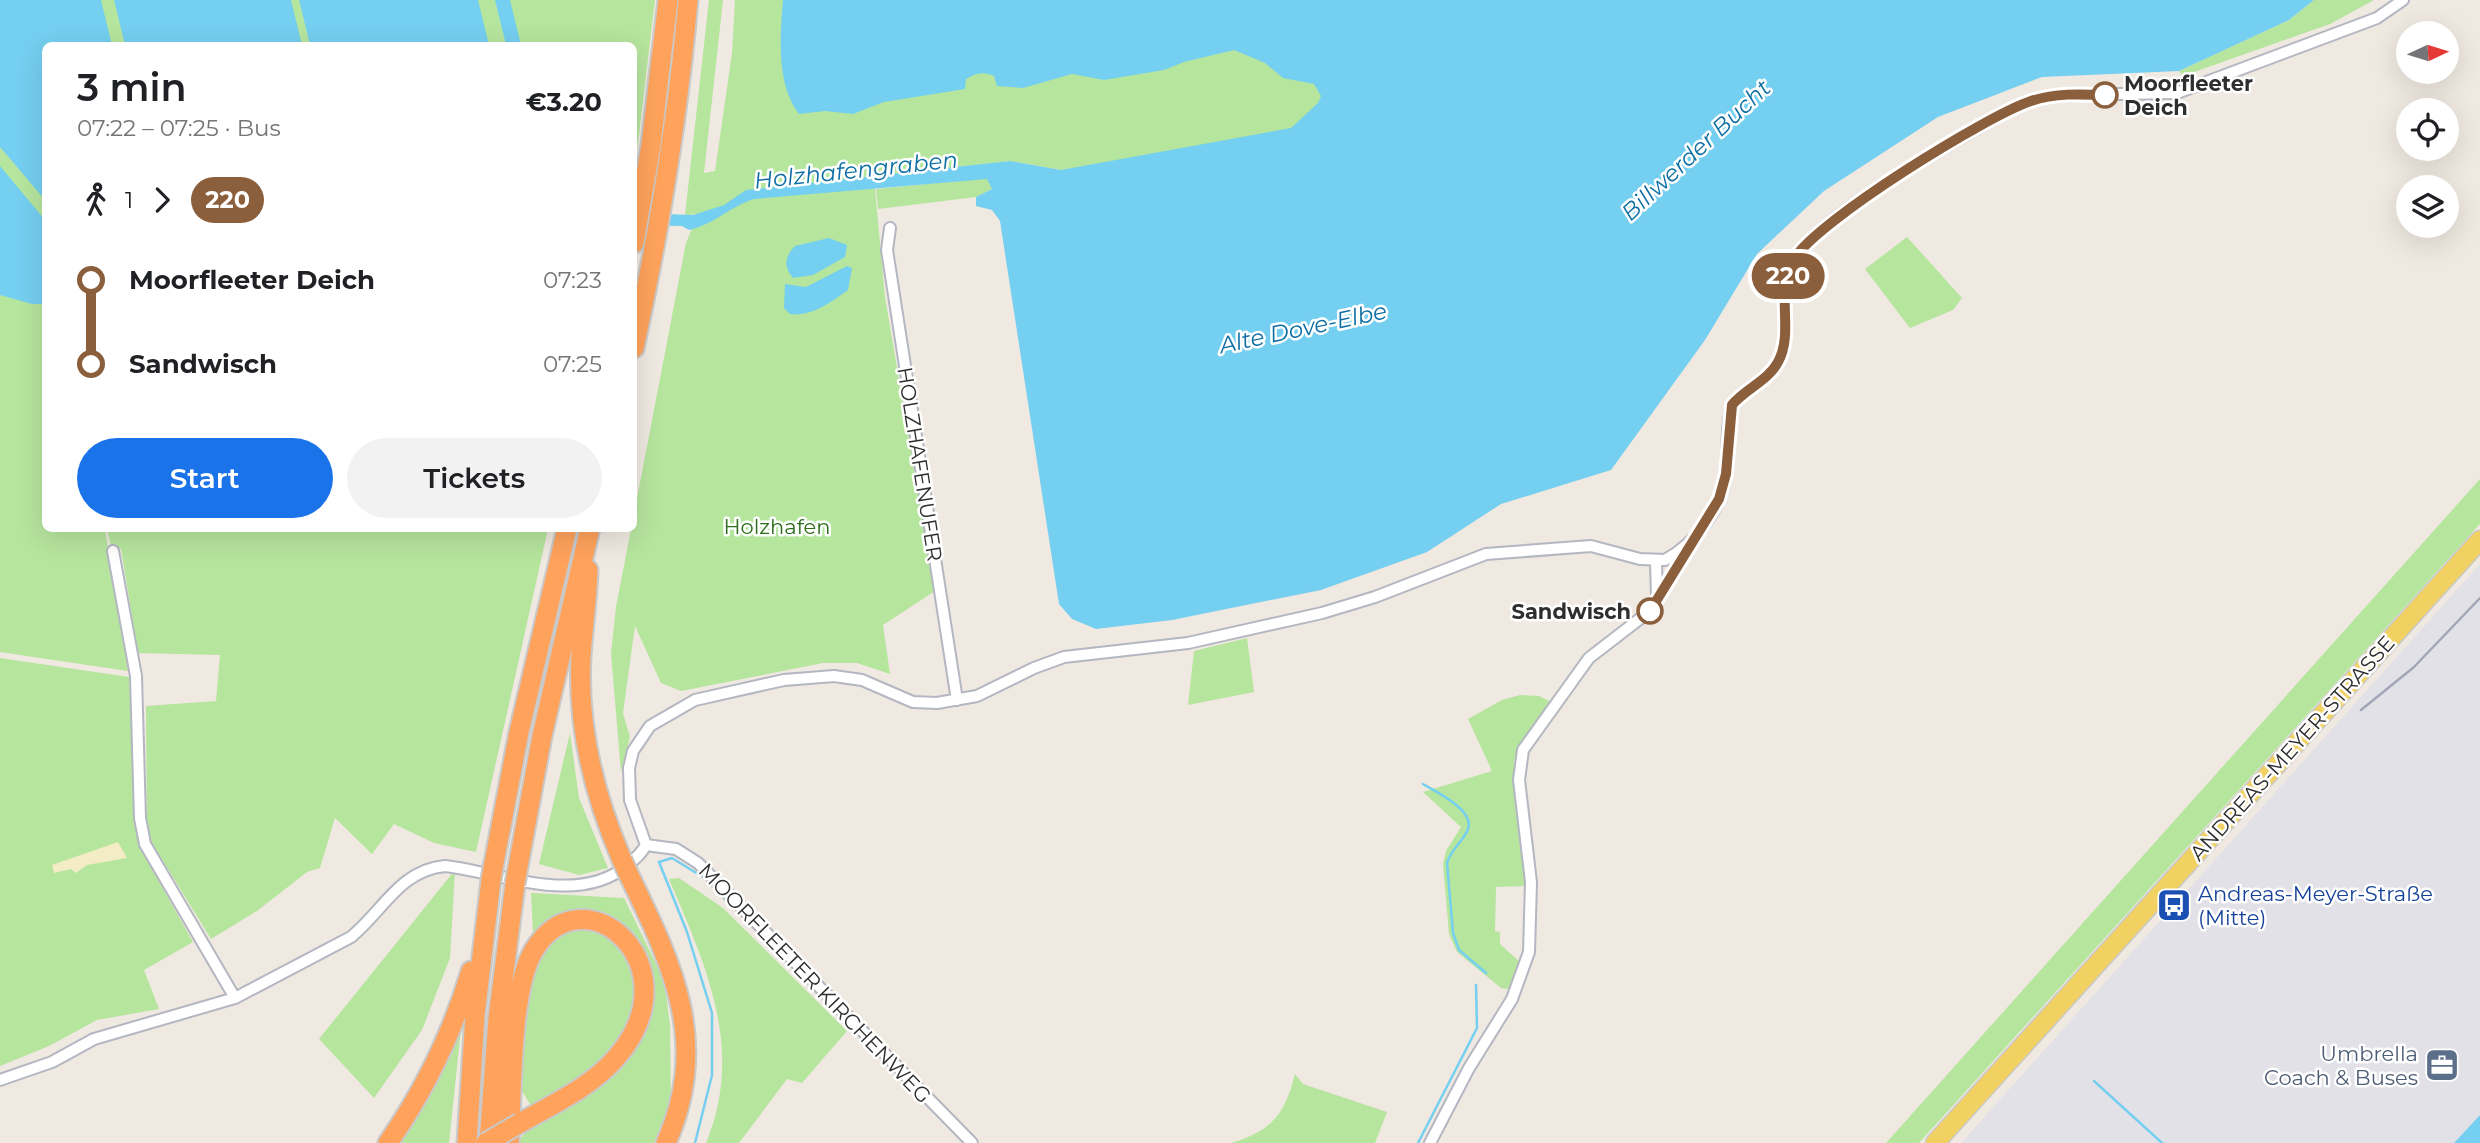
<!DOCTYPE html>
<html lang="en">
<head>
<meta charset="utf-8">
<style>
	body { margin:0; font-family:Montserrat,sans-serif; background:#f2f2f2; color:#202124; height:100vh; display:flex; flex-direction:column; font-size:26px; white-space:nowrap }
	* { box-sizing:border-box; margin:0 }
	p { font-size:23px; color:#757577 }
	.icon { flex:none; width:38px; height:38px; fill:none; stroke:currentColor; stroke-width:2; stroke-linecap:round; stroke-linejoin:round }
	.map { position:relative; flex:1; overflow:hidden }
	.details { position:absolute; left:42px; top:42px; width:595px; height:490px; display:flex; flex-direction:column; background:#fff; border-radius:10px; box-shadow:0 7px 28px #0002 }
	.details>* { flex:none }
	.badge { padding:0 14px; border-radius:23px; font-size:24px; line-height:46px }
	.needle { width:46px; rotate:86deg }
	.controls { position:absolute; left:2396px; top:21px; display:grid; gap:14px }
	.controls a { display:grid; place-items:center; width:63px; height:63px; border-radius:50%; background:#fff; box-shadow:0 7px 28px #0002; font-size:35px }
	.map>.badge { position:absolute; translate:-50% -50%; box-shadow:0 0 0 4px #fff }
	.legs { display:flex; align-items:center; gap:10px; height:77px; padding:0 35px; font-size:23px }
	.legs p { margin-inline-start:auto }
	.overview { display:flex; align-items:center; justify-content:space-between; height:119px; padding:0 35px }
	h1 { font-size:38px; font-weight:600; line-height:52px }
	.primary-button { display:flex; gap:14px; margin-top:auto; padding:14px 35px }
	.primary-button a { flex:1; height:80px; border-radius:42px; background:#1a73e8; color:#fff; font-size:28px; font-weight:600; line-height:80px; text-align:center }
	.primary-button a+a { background:#f2f2f2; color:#202124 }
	ul { padding:0 35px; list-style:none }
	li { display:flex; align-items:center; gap:24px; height:84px; font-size:26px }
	li i { display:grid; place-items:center; width:10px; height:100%; margin:0 9px; background:currentColor }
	li i::after { content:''; width:18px; height:18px; margin:-9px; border:5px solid; border-radius:50%; background:#fff }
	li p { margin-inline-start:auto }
	li:first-child i { background:linear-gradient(#0000 50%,currentColor 0) }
	li:last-child i { background:linear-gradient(currentColor 50%,#0000 0) }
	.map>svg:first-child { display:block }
	.industrial { fill:#e3e1e8 }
	.green { fill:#b6e59e }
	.sand { fill:#f3ecc5 }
	.water { fill:#75cff0 }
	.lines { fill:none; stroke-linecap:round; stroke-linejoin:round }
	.stream { stroke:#75cff0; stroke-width:2.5 }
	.street-casing { stroke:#b4b7c1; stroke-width:14 }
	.primary-casing { stroke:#c9c9c9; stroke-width:21 }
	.highway-casing { stroke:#c9c9c9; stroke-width:23 }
	.street { stroke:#fff; stroke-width:10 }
	.primary { stroke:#f2d163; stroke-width:18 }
	.highway { stroke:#ffa35c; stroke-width:19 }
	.rail { stroke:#a3a6b8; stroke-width:2.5 }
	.highway-bridge-casing { stroke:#c9c9c9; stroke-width:23; stroke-linecap:butt }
	.highway-bridge { stroke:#ffa35c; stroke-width:19 }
	.line-1-casing { stroke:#fff; stroke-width:16 }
	.line-1 { stroke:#8b5e3c; stroke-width:10 }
	.stop-1-dot { fill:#fff; stroke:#8b5e3c; stroke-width:3.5 }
	.labels { text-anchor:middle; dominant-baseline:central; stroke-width:5; stroke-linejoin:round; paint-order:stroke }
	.stop-label { font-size:21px; font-weight:bold; fill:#2e2e2e; stroke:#fff; text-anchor:start }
	.street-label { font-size:21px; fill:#2e2e2e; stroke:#fff }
	.park-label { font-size:21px; fill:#2c6e1b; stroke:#fff }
	.transit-label { font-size:21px; fill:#164399; stroke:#fff; text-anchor:start }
	.service-label { font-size:21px; fill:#4e5e75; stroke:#fff; text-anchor:end }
	.water-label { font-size:23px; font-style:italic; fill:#0d6fa3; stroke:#fff }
</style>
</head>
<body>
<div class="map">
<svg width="2480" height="1143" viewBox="0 0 2480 1143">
	<rect width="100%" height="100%" fill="#efe9e1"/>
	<path class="industrial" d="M2480 564V1115L2454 1143H1961Z"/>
	<path class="green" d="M0 0H655L634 177V46H46V528L105 529 128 671 0 652Z
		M709 0H723L704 173 715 171 732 53 735 0H1836L1329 129 1061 170 1010 161 874 178 885 297 935 591 883 625 890 674 857 663H823L681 691 661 683 635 626 623 713 630 737 621 772 611 653 616 607 631 529 634 528V514L686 243 698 214 685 215Z
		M2314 0H2374L2330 24 2183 76 2179 71 2289 20Z
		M987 178 992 189 976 197 878 209 876 189Z
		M1907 237 1962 298 1953 310 1910 328 1865 269Z
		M2480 479V524L1919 1143H1886Z
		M107 529H548L476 852 434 843 394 824 372 854 335 818 320 868 307 872 257 911 211 939 147 835 146 706 216 701 220 655 138 653 121 549 112 551Z
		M1247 638 1254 692 1188 705 1194 651Z
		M0 658 129 677 139 846 193 942 144 970 159 1009 97 1020 49 1046 0 1066Z
		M1520 695 1539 696 1551 702 1514 761 1526 886 1496 887 1495 931 1500 932V944L1521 963 1513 985 1508 989 1501 988 1457 952 1449 934 1443 864 1446 851 1461 827 1423 792 1492 771 1468 719 1502 700Z
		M570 733 579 798 608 868 579 875 539 864Z
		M455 870 450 958 422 1030 374 1098 319 1039Z
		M679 878 723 908 847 1031 802 1083 787 1079 739 1143H706C745 1049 706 966 669 879Z
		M531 893 624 898 664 980 670 1025 671 1103 654 1143H517L533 1123 593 1092 624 1060 648 959C615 901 587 902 533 933Z
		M579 926C588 928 603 927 610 932 646 955 640 1019 616 1049 596 1075 559 1091 531 1106L522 1091 517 1089C522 1031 515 952 579 926Z
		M461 1029 449 1143H397L418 1116 455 1034Z
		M1295 1074 1303 1084 1387 1112 1375 1143H1231C1272 1131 1285 1114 1295 1074Z"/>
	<path class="sand" d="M118 842 127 858 87 865 76 873 71 869 54 873 52 865Z"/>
	<path class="water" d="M0 0H101L112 45 46 46 45 200 0 147Z
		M114 0H291L302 45H125Z
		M299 0H478L489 45H310Z
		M495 0H510L521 45H506Z
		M783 0H2314L2289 20 2179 71 2042 77 1938 117 1824 191 1757 254 1705 340 1611 470 1501 504 1427 552 1321 590 1172 620 1096 629 1072 619 1059 604 1000 221 992 210 976 206V197L992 189 987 179 754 199C729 207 715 224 689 230L682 226 634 225V213L693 215 724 205 746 190 1010 161 1061 170 1291 128 1318 103 1321 96 1314 84 1283 78 1265 63 1234 50 1184 62 1164 70 1104 80 1072 74 1023 88 997 86 994 76C983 71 976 73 966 79L965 89 884 102 853 114 825 111 799 114C776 83 780 37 783 0Z
		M0 166 45 220V304H32L0 295Z
		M829 238 847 245 845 257 813 275 793 278C783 266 785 257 795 246Z
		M847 266 852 268 848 290C831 302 812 317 790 314L784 308 785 284 806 287Z
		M2480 1115V1143H2454Z"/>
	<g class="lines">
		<path class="stream" d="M1423 784C1436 792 1475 810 1468 829 1463 842 1451 849 1447 863L1453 933 1459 950 1486 973
			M2094 1081 2162 1143
			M695 1143 712 1075V1013L687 932 659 862 672 858 706 879 732 907
			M1418 1143 1477 1028 1476 985"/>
		<g class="street-casing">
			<path id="street" d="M890 228 887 250 957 700
				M113 551 136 676 140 818 145 844 235 998
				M1656 561 1657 598
				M646 845 676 849 698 863 972 1143
				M0 1080 52 1062 94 1039 235 998 351 937C383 911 400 870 445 866 504 873 577 907 628 865 636 858 641 854 646 845L630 800 629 768 633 751 650 726 695 700 784 680 834 676 862 680 913 702 937 703 977 696 1034 668 1064 657 1188 643 1322 613 1375 597 1486 554 1591 546 1640 559 1665 560C1695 544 1724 506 1726 472 1728 449 1726 427 1732 405 1745 389 1769 381 1778 362 1795 330 1774 289 1795 258 1828 209 1950 145 2004 113L2031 101 2060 95 2177 93 2377 18 2403 0
				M1430 1143 1469 1068 1512 999 1529 952 1531 882 1519 780 1523 750 1589 658 1650 611 1694 540"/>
		</g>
		<g class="primary-casing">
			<path id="primary" d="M1935 1143 2480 540"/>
		</g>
		<g class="highway-casing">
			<path id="highway" d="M634 243 651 145 668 0
				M634 348C659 232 678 118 688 0
				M588 570C587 599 583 627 581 656 577 727 594 795 622 860
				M493 868 519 732 567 528
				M517 872 542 736 590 528
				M628 873C672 964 711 1042 666 1143
				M388 1143C424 1091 453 1031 471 971
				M467 1143 475 1015 491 880
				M489 1143 498 1019 515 884
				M509 1143C512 1094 510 989 534 950 585 868 696 967 616 1058 591 1087 553 1104 520 1123"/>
		</g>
		<use href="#street" class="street"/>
		<use href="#primary" class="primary"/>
		<use href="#highway" class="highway"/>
		<path class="rail" d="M2361 710 2414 667 2480 598"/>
		<g class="highway-bridge-casing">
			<path id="highway-bridge" d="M622 860 628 873
				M491 880 493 868
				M515 884 517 872
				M486 1143 520 1123"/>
		</g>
		<use href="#highway-bridge" class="highway-bridge"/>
	</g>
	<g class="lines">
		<g class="line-1-casing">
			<path id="line-1" d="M1650 611 1719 499 1726 474 1732 405C1745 389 1768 381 1778 362 1795 331 1774 290 1794 259 1818 220 1986 116 2031 101 2055 93 2080 94 2105 95"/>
		</g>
		<use href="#line-1" class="line-1"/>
	</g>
	<defs>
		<g id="bus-square" transform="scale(1.75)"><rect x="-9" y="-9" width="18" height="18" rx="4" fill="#1a4fb4" stroke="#fff"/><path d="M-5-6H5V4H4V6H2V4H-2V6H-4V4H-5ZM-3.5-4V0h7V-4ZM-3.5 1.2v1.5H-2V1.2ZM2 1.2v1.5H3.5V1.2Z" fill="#fff"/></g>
		<g id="office-square" transform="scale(1.75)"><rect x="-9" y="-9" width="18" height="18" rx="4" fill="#5c6f8a" stroke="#fff"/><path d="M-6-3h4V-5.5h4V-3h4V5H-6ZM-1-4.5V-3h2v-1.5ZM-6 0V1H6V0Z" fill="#fff"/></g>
	</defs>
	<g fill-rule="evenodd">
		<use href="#bus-square" x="2174" y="905"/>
		<use href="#office-square" x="2442" y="1065"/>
	</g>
	<g class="stop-1-dot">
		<circle cx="2105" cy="95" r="12"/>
		<circle cx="1650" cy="611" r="12"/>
	</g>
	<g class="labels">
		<g class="stop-label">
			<text x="2124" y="83">Moorfleeter<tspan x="2124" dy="24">Deich</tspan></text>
			<text x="1631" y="611" text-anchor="end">Sandwisch</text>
		</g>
		<g class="street-label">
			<text transform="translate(920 464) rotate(81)">HOLZHAFENUFER</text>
			<text transform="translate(2292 748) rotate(-48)">ANDREAS-MEYER-STRASSE</text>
			<text transform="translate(815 983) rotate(46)">MOORFLEETER KIRCHENWEG</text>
		</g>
		<g class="park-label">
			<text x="777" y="526">Holzhafen</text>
		</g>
		<g class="transit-label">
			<text x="2198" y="893">Andreas-Meyer-Straße<tspan x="2198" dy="24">(Mitte)</tspan></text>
		</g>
		<g class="service-label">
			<text x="2418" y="1053">Umbrella<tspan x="2418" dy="24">Coach &amp; Buses</tspan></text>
		</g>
		<g class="water-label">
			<text transform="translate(1696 150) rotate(-43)">Billwerder Bucht</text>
			<text transform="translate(856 170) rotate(-6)">Holzhafengraben</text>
			<text transform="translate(1303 328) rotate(-12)">Alte Dove-Elbe</text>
		</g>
	</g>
</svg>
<div class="controls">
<a><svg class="needle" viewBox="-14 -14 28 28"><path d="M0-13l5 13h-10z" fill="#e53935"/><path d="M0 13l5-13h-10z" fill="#757577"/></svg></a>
<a><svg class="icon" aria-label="locate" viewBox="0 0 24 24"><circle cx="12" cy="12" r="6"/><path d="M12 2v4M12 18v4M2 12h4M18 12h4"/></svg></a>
<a><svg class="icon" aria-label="layers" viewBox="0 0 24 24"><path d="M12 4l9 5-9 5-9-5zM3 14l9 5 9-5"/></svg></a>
</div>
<b class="badge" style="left:1788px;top:276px;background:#8b5e3c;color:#fff">220</b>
<section class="details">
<div class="overview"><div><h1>3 min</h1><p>07:22 – 07:25 · Bus</p></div><b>€3.20</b></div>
<div class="legs"><svg class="icon" aria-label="walk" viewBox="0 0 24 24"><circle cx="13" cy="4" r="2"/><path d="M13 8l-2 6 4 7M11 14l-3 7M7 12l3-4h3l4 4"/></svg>1<svg class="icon" aria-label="forward" viewBox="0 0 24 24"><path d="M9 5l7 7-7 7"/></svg><b class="badge" style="background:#8b5e3c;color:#fff">220</b></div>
<ul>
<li><i style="color:#8b5e3c"></i><b>Moorfleeter Deich</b><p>07:23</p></li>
<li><i style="color:#8b5e3c"></i><b>Sandwisch</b><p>07:25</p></li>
</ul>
<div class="primary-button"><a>Start</a><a>Tickets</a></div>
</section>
</div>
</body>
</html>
